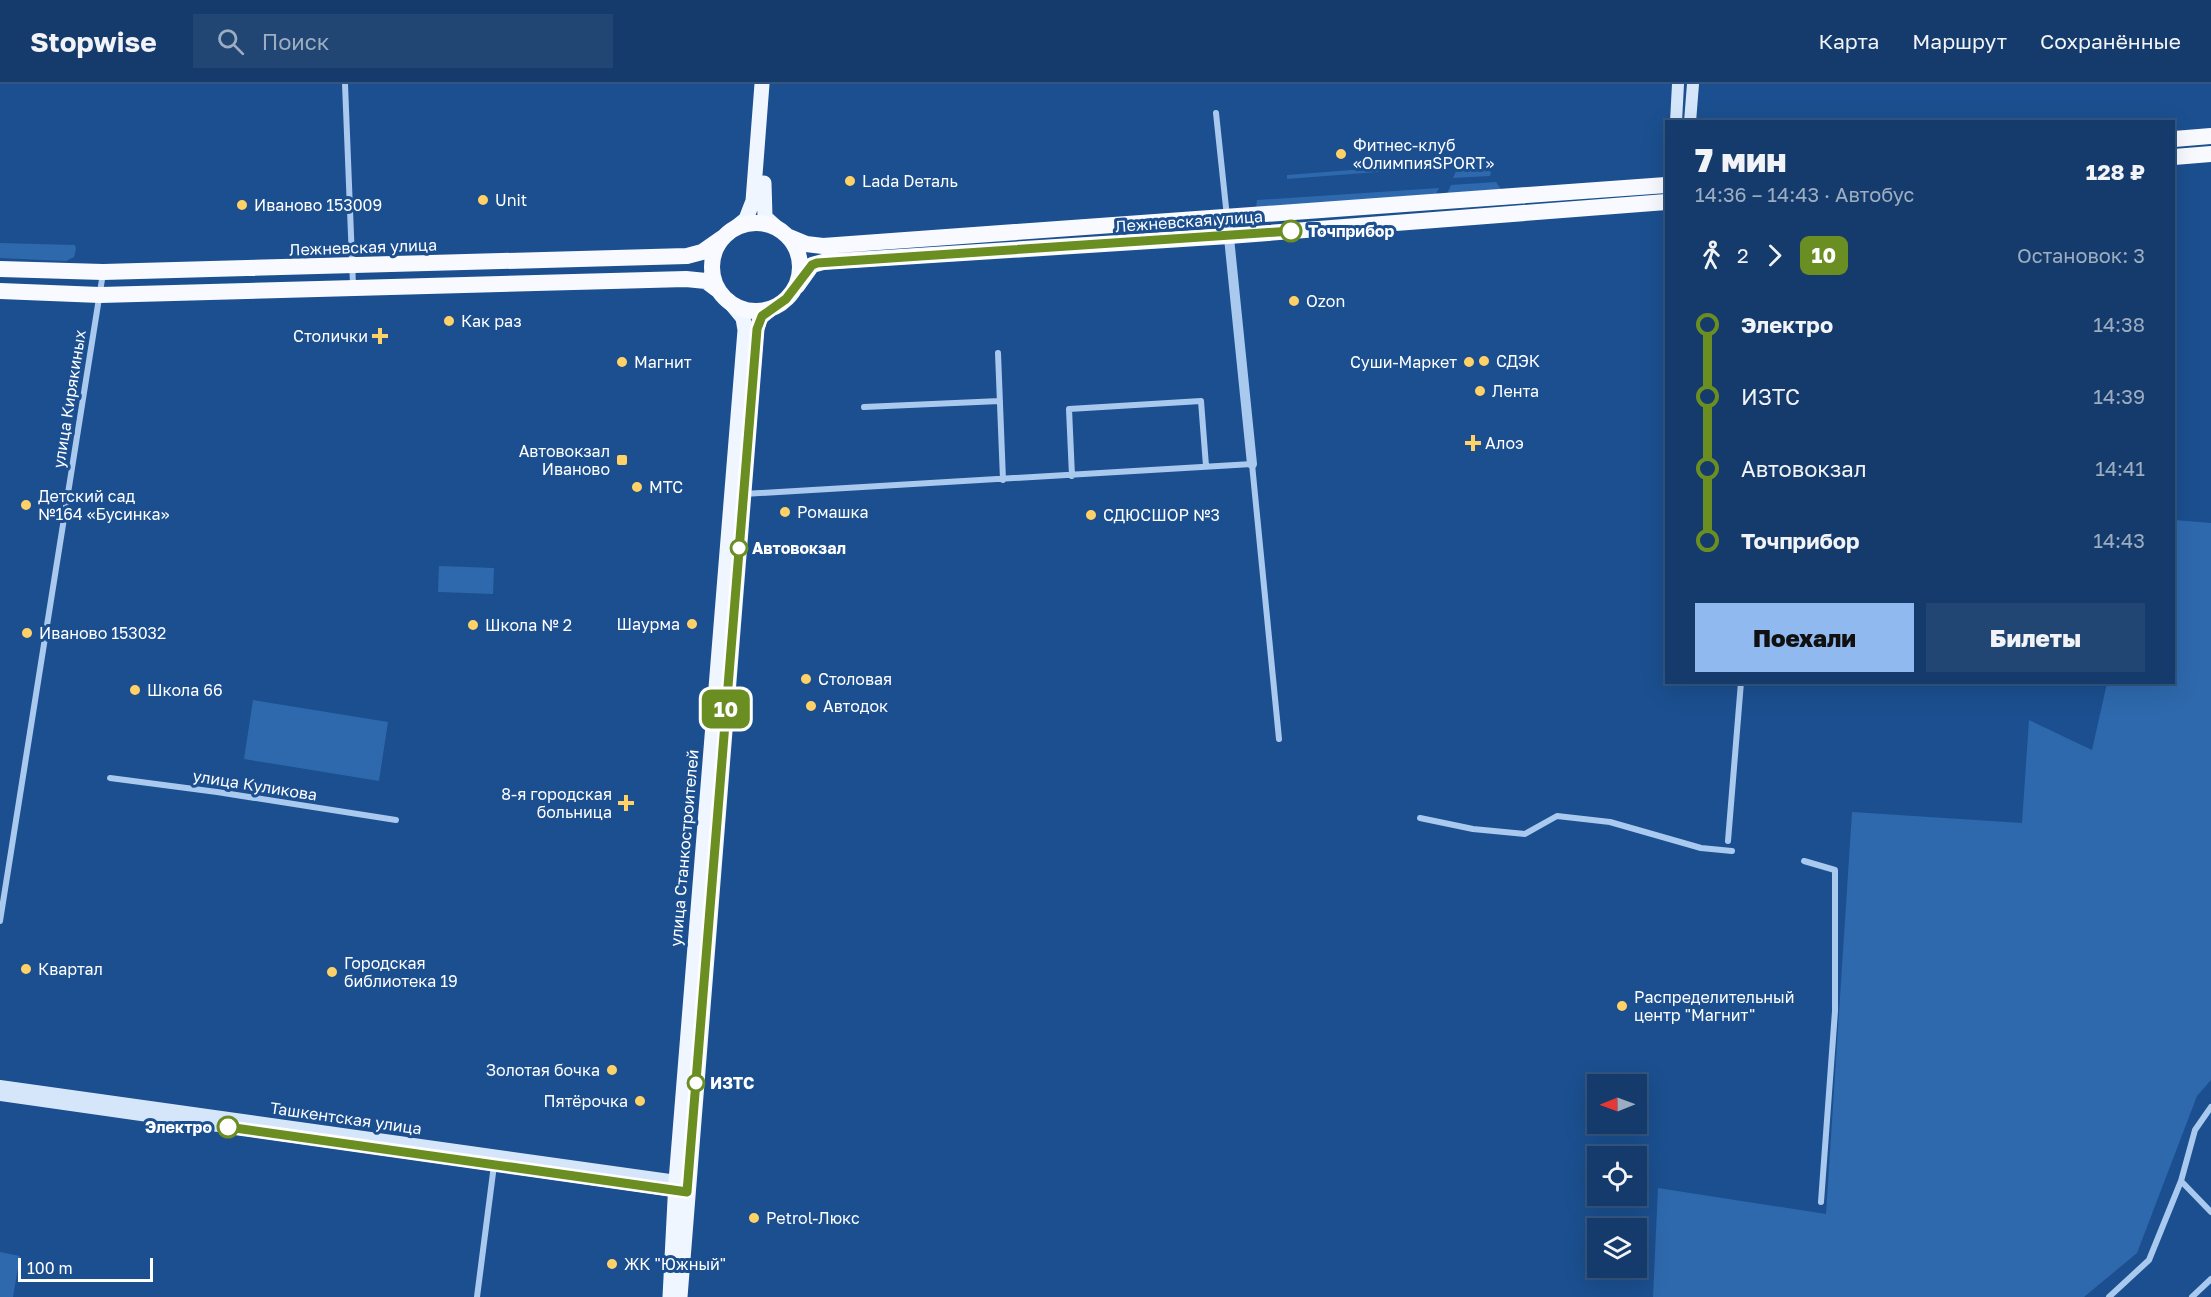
<!DOCTYPE html>
<html lang="ru">
<head>
<meta charset="utf-8">
<style>
	body { margin:0; font-family:"Golos Text",sans-serif; background:#214673; color:#f1f3f6; height:100vh; display:flex; flex-direction:column; font-size:22px; white-space:nowrap }
	* { box-sizing:border-box; margin:0 }
	p { font-size:20px; color:#9dadc1 }
	.icon { flex:none; width:33px; height:33px; fill:none; stroke:currentColor; stroke-width:2; stroke-linecap:round; stroke-linejoin:round }
	.map { position:relative; flex:1; overflow:hidden }
	.details { position:absolute; left:1665px; top:36px; width:510px; height:564px; display:flex; flex-direction:column; background:#143b6b; border-radius:0px; box-shadow:0 6px 24px #0002,0 0 0 2px #33557e }
	.details>* { flex:none }
	.badge { padding:0 12px; border-radius:9px; font-size:21px; line-height:39px }
	.needle { width:39px; rotate:269deg }
	.buttons { position:absolute; left:1587px; top:990px; display:grid; gap:12px }
	.buttons a { display:grid; place-items:center; width:60px; height:60px; border-radius:0px; background:#143b6b; box-shadow:0 6px 24px #0002,0 0 0 2px #33557e; font-size:30px }
	.scale { position:absolute; left:18px; bottom:15px; width:135px; box-sizing:border-box; padding-left:6px; border:3px solid #fff; border-top:0; font-size:16px; line-height:21px; white-space:nowrap; color:#fff; -webkit-text-stroke:4px #1b4f8f; paint-order:stroke }
	.map>.badge { position:absolute; translate:-50% -50%; box-shadow:0 0 0 3px #fff }
	.legs { display:flex; align-items:center; gap:9px; height:66px; padding:0 30px; font-size:20px }
	.legs p { margin-inline-start:auto }
	.summary { display:flex; align-items:center; justify-content:space-between; height:102px; padding:0 30px }
	h1 { font-size:33px; font-weight:800; line-height:45px }
	.action { display:flex; gap:12px; margin-top:auto; padding:12px 30px }
	.action a { flex:1; height:69px; border-radius:0px; background:#90b9f0; color:#111; font-size:24px; font-weight:800; line-height:69px; text-align:center }
	.action a+a { background:#214673; color:#f1f3f6 }
	ul { padding:0 30px; list-style:none }
	li { display:flex; align-items:center; gap:21px; height:72px; font-size:22px }
	li i { display:grid; place-items:center; width:9px; height:100%; margin:0 8px; background:currentColor }
	li i::after { content:''; width:15px; height:15px; margin:-8px; border:4px solid; border-radius:50%; background:#143b6b }
	li p { margin-inline-start:auto }
	li:first-child i { background:linear-gradient(#0000 50%,currentColor 0) }
	li:last-child i { background:linear-gradient(currentColor 50%,#0000 0) }
	header { display:flex; align-items:center; gap:36px; box-sizing:border-box; height:84px; padding:0 30px; background:#143b6b; border-bottom:2px solid #33557e }
	header strong { font-size:28px }
	nav { display:flex; gap:33px; margin-inline-start:auto; font-size:21px }
	.search { width:420px; height:54px; background:#214673; display:flex; align-items:center; gap:15px; box-sizing:border-box; padding:0 21px; border-radius:0px; color:#9dadc1; font-size:22px }
	.map>svg:first-child { display:block }
	.green { fill:#2e69ad }
	.lines { fill:none; stroke-linecap:round; stroke-linejoin:round }
	.minor { stroke:#a9c9ee; stroke-width:6 }
	.tertiary { stroke:#a9c9ee; stroke-width:10 }
	.secondary { stroke:#d6e6fa; stroke-width:12 }
	.primary { stroke:#f0f6ff; stroke-width:15 }
	.trunk { stroke:#f8faff; stroke-width:16 }
	.line-1-casing { stroke:#fff; stroke-width:14 }
	.line-1 { stroke:#6b8e23; stroke-width:9 }
	.poi-dot { fill:#ffd166; stroke:#1b4f8f; stroke-width:2 }
	.stop-1-dot { fill:#fff; stroke:#6b8e23; stroke-width:3 }
	.labels { text-anchor:middle; dominant-baseline:central; stroke-width:6; stroke-linejoin:round; paint-order:stroke }
	.poi-label { font-size:16px; fill:#fff; stroke:#1b4f8f; text-anchor:start }
	.street-label { font-size:16px; fill:#fff; stroke:#1b4f8f }
	.stop-label { font-size:16px; font-weight:bold; fill:#fff; stroke:#1b4f8f; text-anchor:start }
</style>
</head>
<body>
<header>
<strong>Stopwise</strong>
<div class="search"><svg class="icon" aria-label="search" viewBox="0 0 24 24"><circle cx="10" cy="10" r="6"/><path d="M15 15l6 6"/></svg>Поиск</div>
<nav><a>Карта</a><a>Маршрут</a><a>Сохранённые</a></nav>
</header>
<div class="map">
<svg width="2211" height="1213" viewBox="0 0 2211 1213">
	<rect width="100%" height="100%" fill="#1b4f8f"/>
	<path class="green" d="M1480 74 1491 88 1490 92 1453 94 1460 78Z
		M1416 81V85L1287 95V91Z
		M1496 98 1501 105 1447 110 1451 101Z
		M1439 104 1435 112 1256 124 1257 116Z
		M0 159 75 161 76 165 74 173 66 177 0 174Z
		M2174 436 2211 439V996L2197 1012 2137 1169 2084 1213H1653L1658 1104 1826 1130 1852 728 2022 739 2029 636 2092 666 2107 599 2174 598Z
		M439 482 494 484 493 510 438 508Z
		M253 616 388 638 379 697 244 675Z
		M0 1168 20 1172 13 1213H0Z"/>
	<g class="lines">
		<path class="minor" d="M345 0 353 201
			M1216 29 1227 133
			M998 269 1003 396
			M864 323 1000 317
			M1072 392 1069 325 1201 317 1206 382
			M744 410 1252 380 1279 655
			M110 694 217 708 396 736
			M1420 734 1473 745 1525 750 1557 732 1610 738 1701 764 1732 767
			M1728 757 1741 598
			M1804 777 1835 786V927L1821 1118
			M0 837 103 189
			M2181 1097 2211 1128
			M477 1213 494 1081
			M2109 1213 2149 1176 2181 1097 2195 1046 2211 1023
			M2192 1213 2211 1195"/>
		<path class="tertiary" d="M1227 134 1252 380"/>
		<path class="secondary" d="M1676 38 1678 0
			M1690 38 1693 0
			M0 1002 684 1098
			M0 1011 682 1108"/>
		<path class="primary" d="M764 99 765 133 776 143
			M736 143 746 135 753 117 762 0
			M670 1213 676 1097 745 246 743 234 729 217
			M680 1213 757 245 760 234 771 225"/>
		<path class="trunk" d="M2174 55 2211 52
			M2174 73 2211 70
			M712 183a44 44 0 1 1 88 0a44 44 0 1 1-88 0Z
			M789 153 806 160 823 162 1666 101
			M0 185 103 188 687 172 702 168 722 154
			M797 202 812 181 823 178 1229 152 1666 118
			M0 207 100 211 686 195 706 197 718 206"/>
	</g>
	<g class="lines">
		<g class="line-1-casing">
			<path id="line-1" d="M228 1043 687 1108 757 245 762 232 786 215 812 181 817 179 1291 147"/>
		</g>
		<use href="#line-1" class="line-1"/>
	</g>
	<g class="poi-dot">
		<circle cx="1341" cy="70" r="6"/>
		<circle cx="850" cy="97" r="6"/>
		<circle cx="483" cy="116" r="6"/>
		<circle cx="242" cy="121" r="6"/>
		<circle cx="1294" cy="217" r="6"/>
		<circle cx="449" cy="237" r="6"/>
		<path d="M377 243h6v6h6v6h-6v6h-6v-6h-6v-6h6z"/>
		<circle cx="1484" cy="277" r="6"/>
		<circle cx="622" cy="278" r="6"/>
		<circle cx="1469" cy="278" r="6"/>
		<circle cx="1480" cy="307" r="6"/>
		<path d="M1470 350h6v6h6v6h-6v6h-6v-6h-6v-6h6z"/>
		<rect x="616" y="370" width="12" height="12" rx="3"/>
		<circle cx="637" cy="403" r="6"/>
		<circle cx="26" cy="421" r="6"/>
		<circle cx="785" cy="428" r="6"/>
		<circle cx="1091" cy="431" r="6"/>
		<circle cx="692" cy="540" r="6"/>
		<circle cx="473" cy="541" r="6"/>
		<circle cx="27" cy="549" r="6"/>
		<circle cx="806" cy="595" r="6"/>
		<circle cx="135" cy="606" r="6"/>
		<circle cx="811" cy="622" r="6"/>
		<path d="M623 710h6v6h6v6h-6v6h-6v-6h-6v-6h6z"/>
		<circle cx="26" cy="885" r="6"/>
		<circle cx="332" cy="888" r="6"/>
		<circle cx="1622" cy="922" r="6"/>
		<circle cx="612" cy="986" r="6"/>
		<circle cx="640" cy="1017" r="6"/>
		<circle cx="754" cy="1134" r="6"/>
		<circle cx="612" cy="1180" r="6"/>
	</g>
	<g class="stop-1-dot">
		<circle cx="1291" cy="147" r="10"/>
		<circle cx="739" cy="464" r="8"/>
		<circle cx="696" cy="999" r="8"/>
		<circle cx="228" cy="1043" r="10"/>
	</g>
	<g class="labels">
		<g class="poi-label">
			<text x="1353" y="61">Фитнес-клуб<tspan x="1353" dy="18">«ОлимпияSPORT»</tspan></text>
			<text x="862" y="97">Lada Dеталь</text>
			<text x="495" y="116">Unit</text>
			<text x="254" y="121">Иваново 153009</text>
			<text x="1306" y="217">Ozon</text>
			<text x="461" y="237">Как раз</text>
			<text x="368" y="252" text-anchor="end">Столички</text>
			<text x="1496" y="277">СДЭК</text>
			<text x="634" y="278">Магнит</text>
			<text x="1457" y="278" text-anchor="end">Суши-Маркет</text>
			<text x="1492" y="307">Лента</text>
			<text x="1485" y="359">Алоэ</text>
			<text x="610" y="367" text-anchor="end">Автовокзал<tspan x="610" dy="18">Иваново</tspan></text>
			<text x="649" y="403">МТС</text>
			<text x="38" y="412">Детский сад<tspan x="38" dy="18">№164 «Бусинка»</tspan></text>
			<text x="797" y="428">Ромашка</text>
			<text x="1103" y="431">СДЮСШОР №3</text>
			<text x="680" y="540" text-anchor="end">Шаурма</text>
			<text x="485" y="541">Школа № 2</text>
			<text x="39" y="549">Иваново 153032</text>
			<text x="818" y="595">Столовая</text>
			<text x="147" y="606">Школа 66</text>
			<text x="823" y="622">Автодок</text>
			<text x="612" y="710" text-anchor="end">8-я городская<tspan x="612" dy="18">больница</tspan></text>
			<text x="344" y="879">Городская<tspan x="344" dy="18">библиотека 19</tspan></text>
			<text x="38" y="885">Квартал</text>
			<text x="1634" y="913">Распределительный<tspan x="1634" dy="18">центр "Магнит"</tspan></text>
			<text x="600" y="986" text-anchor="end">Золотая бочка</text>
			<text x="628" y="1017" text-anchor="end">Пятёрочка</text>
			<text x="766" y="1134">Petrol-Люкс</text>
			<text x="624" y="1180">ЖК "Южный"</text>
		</g>
		<g class="street-label">
			<text transform="translate(1189 137) rotate(-4)">Лежневская улица</text>
			<text transform="translate(363 163) rotate(-2)">Лежневская улица</text>
			<text transform="translate(69 315) rotate(-81)">улица Кирякиных</text>
			<text transform="translate(255 701) rotate(9)">улица Куликова</text>
			<text transform="translate(684 764) rotate(-85)">улица Станкостроителей</text>
			<text transform="translate(346 1034) rotate(8)">Ташкентская улица</text>
		</g>
		<g class="stop-label">
			<text x="1308" y="147">Точприбор</text>
			<text x="752" y="464">Автовокзал</text>
			<text x="710" y="999">ИЗТС</text>
			<text x="212" y="1043" text-anchor="end">Электро</text>
		</g>
	</g>
</svg>
<div class="buttons">
<a><svg class="needle" viewBox="-14 -14 28 28"><path d="M0-13l5 13h-10z" fill="#e53935"/><path d="M0 13l5-13h-10z" fill="#9dadc1"/></svg></a>
<a><svg class="icon" aria-label="locate" viewBox="0 0 24 24"><circle cx="12" cy="12" r="6"/><path d="M12 2v4M12 18v4M2 12h4M18 12h4"/></svg></a>
<a><svg class="icon" aria-label="layers" viewBox="0 0 24 24"><path d="M12 4l9 5-9 5-9-5zM3 14l9 5 9-5"/></svg></a>
</div>
<div class="scale">100 m</div>
<b class="badge" style="left:726px;top:625px;background:#6b8e23;color:#fff">10</b>
<section class="details">
<div class="summary"><div><h1>7 мин</h1><p>14:36 – 14:43 · Автобус</p></div><b>128 ₽</b></div>
<div class="legs"><svg class="icon" aria-label="walk" viewBox="0 0 24 24"><circle cx="13" cy="4" r="2"/><path d="M13 8l-2 6 4 7M11 14l-3 7M7 12l3-4h3l4 4"/></svg>2<svg class="icon" aria-label="forward" viewBox="0 0 24 24"><path d="M9 5l7 7-7 7"/></svg><b class="badge" style="background:#6b8e23;color:#fff">10</b><p>Остановок: 3</p></div>
<ul>
<li><i style="color:#6b8e23"></i><b>Электро</b><p>14:38</p></li>
<li><i style="color:#6b8e23"></i><span>ИЗТС</span><p>14:39</p></li>
<li><i style="color:#6b8e23"></i><span>Автовокзал</span><p>14:41</p></li>
<li><i style="color:#6b8e23"></i><b>Точприбор</b><p>14:43</p></li>
</ul>
<div class="action"><a>Поехали</a><a>Билеты</a></div>
</section>
</div>
</body>
</html>
